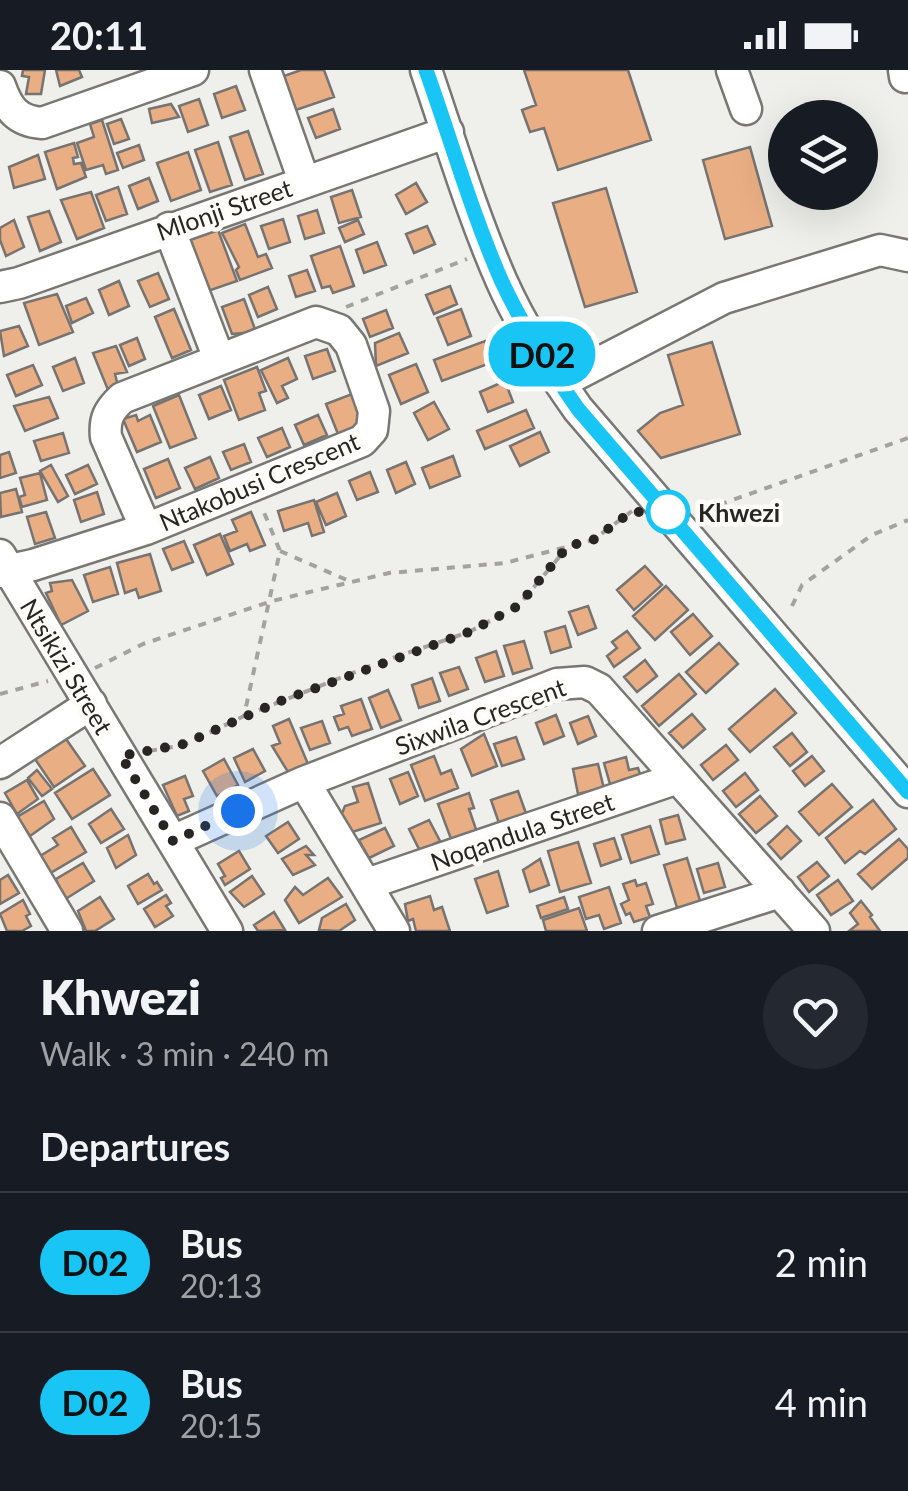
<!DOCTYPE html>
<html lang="en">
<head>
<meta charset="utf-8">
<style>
	body { margin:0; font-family:Lato,sans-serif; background:#242831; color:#f1f3f6; height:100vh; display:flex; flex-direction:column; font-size:38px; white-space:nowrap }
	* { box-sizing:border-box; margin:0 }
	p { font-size:32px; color:#9ea1a6 }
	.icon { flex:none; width:55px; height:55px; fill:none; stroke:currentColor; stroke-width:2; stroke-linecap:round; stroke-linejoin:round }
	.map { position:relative; height:861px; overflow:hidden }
	.sheet { display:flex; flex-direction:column; background:#171b24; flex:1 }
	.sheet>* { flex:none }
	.badge { padding:0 20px; border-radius:32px; font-size:35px; line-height:65px }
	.buttons { position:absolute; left:768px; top:30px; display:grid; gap:20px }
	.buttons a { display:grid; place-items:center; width:110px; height:110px; border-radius:50%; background:#171b24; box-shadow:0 10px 40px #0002; font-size:50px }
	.you { position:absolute; width:50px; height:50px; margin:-25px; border:8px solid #fff; border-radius:50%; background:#1a73e8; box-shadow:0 0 0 15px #1a73e833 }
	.map>.badge { position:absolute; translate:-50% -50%; box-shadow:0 0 0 5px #fff }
	h2 { padding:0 40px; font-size:38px; line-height:90px }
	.round { display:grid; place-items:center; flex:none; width:105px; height:105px; border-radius:52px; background:#242831 }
	.summary { display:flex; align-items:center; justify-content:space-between; height:170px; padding:0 40px }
	h1 { font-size:48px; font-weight:800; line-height:75px }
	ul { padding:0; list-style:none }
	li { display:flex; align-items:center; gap:30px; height:140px; padding:0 40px; border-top:2px solid #363941 }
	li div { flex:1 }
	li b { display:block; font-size:38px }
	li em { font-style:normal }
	li .badge { min-width:110px; font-weight:700; text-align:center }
	.status { display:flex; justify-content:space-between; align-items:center; height:70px; padding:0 50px; background:#171b24; direction:ltr }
	.status svg { height:28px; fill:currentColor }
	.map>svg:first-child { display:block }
	.building { fill:#e9ae83; stroke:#767371; stroke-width:2.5 }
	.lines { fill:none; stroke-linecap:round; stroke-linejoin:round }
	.minor-casing { stroke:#787774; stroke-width:35 }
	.path { stroke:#a3a29f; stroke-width:4; stroke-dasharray:8 8; stroke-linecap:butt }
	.minor { stroke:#fff; stroke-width:30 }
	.line-casing { stroke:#fff; stroke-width:22 }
	.line { stroke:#18c5f4; stroke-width:15 }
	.walk { stroke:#272625; stroke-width:10; stroke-dasharray:0 18 }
	.stop-dot { fill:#fff; stroke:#18c5f4; stroke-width:5 }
	.labels { text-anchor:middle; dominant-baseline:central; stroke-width:9; stroke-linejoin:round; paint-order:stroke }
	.street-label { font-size:25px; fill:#272625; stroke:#fdfcf8 }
	.stop-label { font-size:25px; font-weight:bold; fill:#272625; stroke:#fdfcf8; text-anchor:start }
</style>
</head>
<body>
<div class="status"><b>20:11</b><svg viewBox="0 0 49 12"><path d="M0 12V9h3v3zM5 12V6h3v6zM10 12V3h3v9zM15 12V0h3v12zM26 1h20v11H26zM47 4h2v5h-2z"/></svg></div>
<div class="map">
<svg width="908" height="861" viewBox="0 0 908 861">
	<rect width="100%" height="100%" fill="#efefeb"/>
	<path class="building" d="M23 0H45L41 24H26L29 7 22 6Z
		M56 0H79L82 7 60 16Z
		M301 0H324L334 27 296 40 284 6Z
		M524 0H628L651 70 558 100 544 58 530 62 522 40 536 35Z
		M236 16 245 40 222 48 214 24Z
		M199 29 208 55 188 62 179 36Z
		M171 34 179 47 152 53 149 39Z
		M333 39 340 59 316 68 308 48Z
		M121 49 129 69 114 74 107 54Z
		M102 50 118 100 106 104 103 95 86 100 77 73 94 67 90 54Z
		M248 61 263 104 245 110 230 67Z
		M218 72 232 115 210 122 195 80Z
		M74 73 78 87 73 88 74 94 81 93 86 107 57 119 45 82Z
		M139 75 144 90 123 98 117 83Z
		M750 77 772 156 725 169 703 90Z
		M188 82 201 120 171 131 157 93Z
		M38 85 45 109 14 118 9 97Z
		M149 108 158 131 138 139 129 116Z
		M416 113 427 132 406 144 396 125Z
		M118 117 127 144 106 151 96 125Z
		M606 118 637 222 585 237 553 133Z
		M352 120 361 147 339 153 331 127Z
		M91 122 104 158 77 169 61 130Z
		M317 140 324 163 305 169 298 146Z
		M49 141 61 172 40 181 28 147Z
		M283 149 290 172 269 179 261 156Z
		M14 150 24 177 6 186 0 170V158Z
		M358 150 364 164 345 172 339 158Z
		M245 154 258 187 266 184 272 198 240 210 236 200 239 197 222 163Z
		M427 156 435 174 414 183 406 164Z
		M218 160 237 211 208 221 189 170Z
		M377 172 386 195 364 203 356 180Z
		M340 176 354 216 333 223 330 216 322 218 311 186Z
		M307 200 315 221 296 227 289 206Z
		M158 203 169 229 150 237 138 211Z
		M119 211 129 236 109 245 99 220Z
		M450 216 457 234 434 244 426 225Z
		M268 217 277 239 258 247 249 225Z
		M57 224 73 262 39 275 24 233Z
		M86 228 93 243 72 253 66 236Z
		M244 229 256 262 232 264 222 237Z
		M174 239 191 280 172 288 155 247Z
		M461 239 471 266 448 275 437 248Z
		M386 240 393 258 370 267 363 249Z
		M19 256 28 276 4 286 0 261Z
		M399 263 408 283 376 296 375 273Z
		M137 268 145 289 129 296 120 275Z
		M485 271 493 292 442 311 434 290Z
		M712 272 740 364 661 388 638 361 660 343 683 335 668 285Z
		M116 276 127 302 115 304 118 316 108 320 93 283Z
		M327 279 335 301 313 309 305 286Z
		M75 288 84 313 63 321 53 297Z
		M288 288 297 309 282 316 288 328 277 333 261 300Z
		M416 294 428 322 401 334 389 305Z
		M33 295 42 315 16 326 7 305Z
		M257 297 266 321 259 323 265 340 239 350 224 310Z
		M505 311 513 332 488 342 480 322Z
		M221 316 231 340 209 349 199 325Z
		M352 324 364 353 338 364 326 334Z
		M179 325 196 368 170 378 153 336Z
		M49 327 58 348 25 361 14 336Z
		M434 332 449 359 428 370 414 343Z
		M526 340 534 358 485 379 477 361Z
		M136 345 138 351 150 345 161 372 137 382 123 349Z
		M318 345 327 365 304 375 295 355Z
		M282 358 290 377 267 387 258 368Z
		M540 362 549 382 520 396 510 376Z
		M63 363 69 383 41 391 34 371Z
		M244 374 251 392 231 400 223 382Z
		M9 382 16 403 0 408V385Z
		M453 386 460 406 430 418 422 398Z
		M210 387 219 408 195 419 185 398Z
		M168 389 180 418 156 428 144 399Z
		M406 392 415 414 396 423 387 400Z
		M51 395 68 426 58 432 40 401Z
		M88 395 97 414 75 424 66 405Z
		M370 402 378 422 357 430 349 411Z
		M40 403 47 430 22 437 19 427 25 425 20 408Z
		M16 419 22 442 1 447 0 423Z
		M97 422 104 444 81 452 74 430Z
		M337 423 346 446 326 455 316 432Z
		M314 430 324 462 312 466 308 453 284 461 278 441Z
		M46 442 55 468 35 474 27 447Z
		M251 442 265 475 250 481 247 474 230 481 224 466 237 461 232 450Z
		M220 464 233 494 207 505 194 475Z
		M184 471 193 492 172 500 163 479Z
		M150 484 161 521 139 528 136 519 125 523 117 493Z
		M645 496 662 515 634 540 617 520Z
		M110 497 118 524 93 532 84 505Z
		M72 510 88 541 61 555 46 523 52 521 50 513Z
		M666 516 688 540 655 570 633 546Z
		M588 536 596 558 578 565 569 542Z
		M693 544 712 566 690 585 671 562Z
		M565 556 571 577 551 583 545 562Z
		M627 561 640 578 614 597 607 586 617 578 612 572Z
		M524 571 532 598 513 604 504 576Z
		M719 573 738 594 706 623 686 602Z
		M496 581 504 606 485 612 476 588Z
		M645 590 657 606 637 622 624 607Z
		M459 597 468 619 449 626 440 603Z
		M679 604 696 624 659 656 642 636Z
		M432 608 440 631 419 638 412 615Z
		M775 619 796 643 750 682 729 659Z
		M388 620 401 650 381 658 369 628Z
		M361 629 372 659 352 666 348 657 339 660 334 647 344 644 341 636Z
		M692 644 705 659 683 678 669 663Z
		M556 645 564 666 544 674 536 653Z
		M588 646 596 666 578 674 570 653Z
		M289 649 308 694 288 702 272 676 280 673 273 656Z
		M322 651 330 673 310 680 301 658Z
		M792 663 807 682 790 696 774 677Z
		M484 664 497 696 472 706 461 679Z
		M516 667 524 689 502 696 494 674Z
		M66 669 85 696 54 717 35 689Z
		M726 675 738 690 713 710 701 695Z
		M253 679 265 701 245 712 234 688Z
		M434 686 441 704 451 700 458 718 425 731 411 695Z
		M812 686 824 701 805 716 793 701Z
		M626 687 629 700 638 698 643 713 612 721 604 693Z
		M224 689 238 715 217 726 203 701Z
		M598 694 605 723 592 726 590 721 578 724 573 699Z
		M93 699 110 725 72 749 55 723Z
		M37 700 52 719 42 726 28 708Z
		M408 702 418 726 400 734 390 709Z
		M745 703 758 720 736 737 723 721Z
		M185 706 193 726 184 729 189 741 177 746 163 715Z
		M27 710 38 729 17 744 5 723Z
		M368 713 381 753 349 763 340 748 345 736 358 732 353 717Z
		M832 714 852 737 819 765 799 742Z
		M518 721 528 749 501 759 491 730Z
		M469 723 474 738 469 739 479 768 454 777 438 734Z
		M760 726 777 746 756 763 739 744Z
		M873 730 896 759 865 784 860 781 845 793 826 768Z
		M44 731 54 749 30 766 17 747Z
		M111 739 124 759 101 773 89 754Z
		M678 745 685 769 666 774 660 750Z
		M429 750 440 771 420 781 409 759Z
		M288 752 299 769 278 783 266 766Z
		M650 756 659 784 631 793 622 765Z
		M787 756 801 771 781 789 768 774Z
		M71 757 86 782 47 805 37 788 58 775 53 768Z
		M385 758 394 776 369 788 359 770Z
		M128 765 136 785 116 798 107 778Z
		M614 768 621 789 601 796 594 774Z
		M899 769 908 779V788L872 819 858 804Z
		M578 772 591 813 560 822 548 781Z
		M306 776 314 785H306L315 795 293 805 282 789Z
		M239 781 250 799 225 815 221 808 225 806 218 794Z
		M687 788 701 834 678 841 664 795Z
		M540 789 549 815 530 822 523 800Z
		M817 792 829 806 809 822 798 807Z
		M83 793 94 811 64 830 56 809Z
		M718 793 725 817 704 823 697 799Z
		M498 801 508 836 487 843 475 809Z
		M148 804 154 814 157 812 162 820 138 834 128 816Z
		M8 805 19 823 0 834V810Z
		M252 806 264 824 244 837 230 822Z
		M328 808 342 827 299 853 285 830 295 817 303 825Z
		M635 810 637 816 646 813 653 834 646 836 650 847 634 852 630 843 626 845 621 834 629 830 623 814Z
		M838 810 853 831 831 845 817 825Z
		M609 817 621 853 604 859 599 845 586 849 579 827Z
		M166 825 171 833 166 836 173 846 155 857 144 839Z
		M430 826 434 840 442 837 450 861H416L413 849 408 851 405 834Z
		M100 827 114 849 95 861H86L78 841Z
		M564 827 568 839 541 848 537 836Z
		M23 830 30 844 26 846 31 856 22 861H7L0 844Z
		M861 831 872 845 870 847 880 861H849L858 854 850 843Z
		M346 834 355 850 339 861 319 860 322 848Z
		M579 838 587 861H546L543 850Z
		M274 842 285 860 258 861 254 855Z"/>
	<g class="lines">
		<g class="minor-casing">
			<path id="minor" d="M265 0 304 111
				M426 0C450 70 472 144 502 212 522 257 550 299 578 339L908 722
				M732 0 746 39
				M904 0 905 7
				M0 16C8 39 17 51 42 53L193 0
				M169 158 219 289
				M0 217 19 213 448 62
				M560 313 724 228 880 180 908 186
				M0 485 227 861
				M0 502 33 495 146 459 362 371 372 360 374 341 351 275 339 260 316 252 122 328C109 340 104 349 106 367L146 459
				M0 693 91 634
				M304 712 394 861
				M0 748 67 861
				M173 771 304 712 557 614 585 612 599 619 814 861
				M367 814 678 708
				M658 861 780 822"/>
		</g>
		<path class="path" d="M346 237 467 189
			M704 440 908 368
			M280 481 349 511
			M792 536 802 515 872 465 908 450
			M95 598 143 574 272 531 389 503 505 493 593 470 632 441
			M0 624 48 611
			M244 646 378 593 469 562 518 536 566 479
			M149 681 184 675 244 646 280 481 263 440"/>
		<use href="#minor" class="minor"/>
	</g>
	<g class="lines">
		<g class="line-casing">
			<path id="line" d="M426 0C451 70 472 144 502 212 523 257 550 299 578 339L908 722"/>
		</g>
		<use href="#line" class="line"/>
		<path class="walk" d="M238 741 173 771 121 686 184 674 278 632 469 562 518 536 568 476 593 470 631 442H668"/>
	</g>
	<circle class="stop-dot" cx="668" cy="442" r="20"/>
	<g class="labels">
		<g class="street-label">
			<text transform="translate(224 139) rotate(-19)">Mlonji Street</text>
			<text transform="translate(259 411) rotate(-23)">Ntakobusi Crescent</text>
			<text transform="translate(67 596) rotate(59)">Ntsikizi Street</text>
			<text transform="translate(480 646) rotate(-20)">Sixwila Crescent</text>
			<text transform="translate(522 761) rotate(-19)">Noqandula Street</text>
		</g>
		<g class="stop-label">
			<text x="698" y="442">Khwezi</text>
		</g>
	</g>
</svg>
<div class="buttons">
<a><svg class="icon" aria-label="layers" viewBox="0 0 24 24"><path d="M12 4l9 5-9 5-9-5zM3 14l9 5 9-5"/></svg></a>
</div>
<div class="you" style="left:238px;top:741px"></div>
<b class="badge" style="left:542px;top:284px;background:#18c5f4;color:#111">D02</b>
</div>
<section class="sheet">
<div class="summary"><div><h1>Khwezi</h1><p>Walk · 3 min · 240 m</p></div><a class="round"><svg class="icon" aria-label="heart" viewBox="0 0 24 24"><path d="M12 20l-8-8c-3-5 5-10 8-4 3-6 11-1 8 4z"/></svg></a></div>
<h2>Departures</h2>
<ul>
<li><span class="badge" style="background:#18c5f4;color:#111">D02</span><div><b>Bus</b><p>20:13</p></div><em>2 min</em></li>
<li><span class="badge" style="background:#18c5f4;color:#111">D02</span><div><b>Bus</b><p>20:15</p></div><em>4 min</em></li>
</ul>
</section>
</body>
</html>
